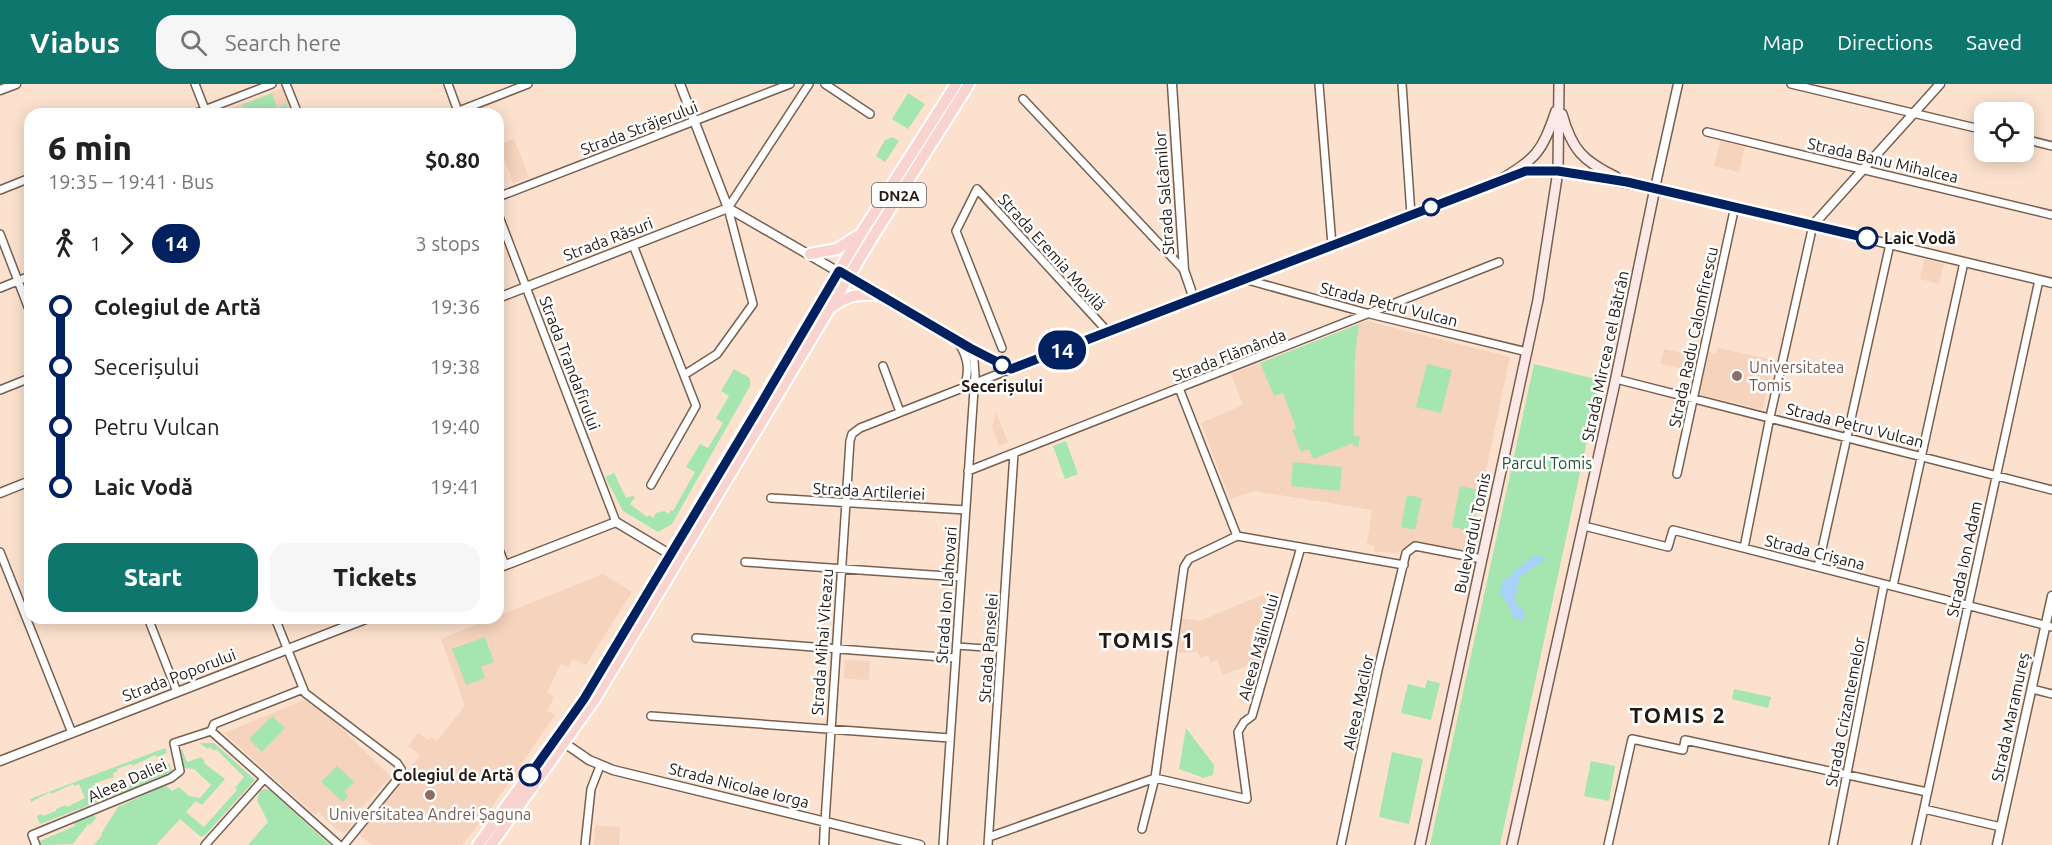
<!DOCTYPE html>
<html lang="en">
<head>
<meta charset="utf-8">
<style>
	body { margin:0; font-family:Ubuntu,sans-serif; background:#f6f6f6; color:#222; height:100vh; display:flex; flex-direction:column; font-size:22px; white-space:nowrap }
	* { box-sizing:border-box; margin:0 }
	p { font-size:20px; color:#767676 }
	.icon { flex:none; width:33px; height:33px; fill:none; stroke:currentColor; stroke-width:2; stroke-linecap:round; stroke-linejoin:round }
	.map { position:relative; flex:1; overflow:hidden }
	.drawer { position:absolute; left:24px; top:24px; width:480px; height:516px; display:flex; flex-direction:column; background:#fff; border-radius:18px; box-shadow:0 3px 15px #0003 }
	.drawer>* { flex:none }
	.badge { padding:0 12px; border-radius:20px; font-size:21px; line-height:39px }
	.fabs { position:absolute; left:1974px; top:18px; display:grid; gap:12px }
	.fabs a { display:grid; place-items:center; width:60px; height:60px; border-radius:12px; background:#fff; box-shadow:0 3px 15px #0003; font-size:30px }
	.map>.badge { position:absolute; translate:-50% -50%; box-shadow:0 0 0 3px #fff }
	.legs { display:flex; align-items:center; gap:9px; height:66px; padding:0 24px; font-size:20px }
	.legs p { margin-inline-start:auto }
	.summary { display:flex; align-items:center; justify-content:space-between; height:102px; padding:0 24px }
	h1 { font-size:33px; font-weight:800; line-height:45px }
	.button { display:flex; gap:12px; margin-top:auto; padding:12px 24px }
	.button a { flex:1; height:69px; border-radius:18px; background:#0f766e; color:#fff; font-size:24px; font-weight:800; line-height:69px; text-align:center }
	.button a+a { background:#f6f6f6; color:#222 }
	ul { padding:0 24px; list-style:none }
	li { display:flex; align-items:center; gap:21px; height:60px; font-size:22px }
	li i { display:grid; place-items:center; width:9px; height:100%; margin:0 8px; background:currentColor }
	li i::after { content:''; width:15px; height:15px; margin:-8px; border:4px solid; border-radius:50%; background:#fff }
	li p { margin-inline-start:auto }
	li:first-child i { background:linear-gradient(#0000 50%,currentColor 0) }
	li:last-child i { background:linear-gradient(currentColor 50%,#0000 0) }
	header { display:flex; align-items:center; gap:36px; box-sizing:border-box; height:84px; padding:0 30px; background:#0f766e; color:#fff }
	header strong { font-size:28px }
	nav { display:flex; gap:33px; margin-inline-start:auto; font-size:21px }
	.search { width:420px; height:54px; background:#f6f6f6; display:flex; align-items:center; gap:15px; box-sizing:border-box; padding:0 21px; border-radius:18px; color:#767676; font-size:22px }
	.map>svg:first-child { display:block }
	.built { fill:#f5d3bd }
	.green { fill:#a5e5b0 }
	.water { fill:#a9d1f9 }
	.lines { fill:none; stroke-linecap:round; stroke-linejoin:round }
	.pedestrian-casing { stroke:#77604f; stroke-width:8 }
	.minor-casing { stroke:#77604f; stroke-width:10 }
	.tertiary-casing { stroke:#77604f; stroke-width:11 }
	.secondary-casing { stroke:#77604f; stroke-width:12 }
	.primary-casing { stroke:#fff; stroke-width:14 }
	.pedestrian { stroke:#fff; stroke-width:5 }
	.minor { stroke:#fff; stroke-width:7 }
	.tertiary { stroke:#fff; stroke-width:8 }
	.secondary { stroke:#fbe9e7; stroke-width:9 }
	.primary { stroke:#f8d3cf; stroke-width:10 }
	.line-1-casing { stroke:#fff; stroke-width:14 }
	.line-1 { stroke:#002060; stroke-width:9 }
	.stop-1-dot { fill:#fff; stroke:#002060; stroke-width:3 }
	.education-dot { fill:#8d6e63; stroke:#fff; stroke-width:2 }
	.labels { text-anchor:middle; dominant-baseline:central; stroke-width:5; stroke-linejoin:round; paint-order:stroke }
	.shield { fill:#fff; stroke:#665f5a; stroke-width:1.5 }
	.shield-label { font-size:15px; font-weight:bold; fill:#241a14 }
	.street-label { font-size:16px; fill:#241a14; stroke:#fff }
	.stop-label { font-size:16px; font-weight:bold; fill:#241a14; stroke:#fff; text-anchor:start }
	.education-label { font-size:16px; fill:#785e54; stroke:#fff; text-anchor:start }
	.park-label { font-size:16px; fill:#1d542c; stroke:#fff }
	.district-label { font-size:22px; font-weight:bold; letter-spacing:1.5px; fill:#241a14; stroke:#fff }
</style>
</head>
<body>
<header>
<strong>Viabus</strong>
<div class="search"><svg class="icon" aria-label="search" viewBox="0 0 24 24"><circle cx="10" cy="10" r="6"/><path d="M15 15l6 6"/></svg>Search here</div>
<nav><a>Map</a><a>Directions</a><a>Saved</a></nav>
</header>
<div class="map">
<svg width="2052" height="761" viewBox="0 0 2052 761">
	<rect width="100%" height="100%" fill="#fce1ce"/>
	<path class="built" d="M283 4 293 30 217 29Z
		M514 55 529 93 513 99 499 60Z
		M1720 57 1745 63 1739 88 1714 82Z
		M1924 175 1944 180 1939 200 1920 195Z
		M1367 237 1510 273 1470 462 1465 466 1413 458 1396 469 1374 468V462L1367 460 1372 426 1254 407 1230 415 1201 339 1243 321 1231 290 1260 279 1274 312 1283 308 1296 344 1292 345 1309 365 1313 375 1354 358 1358 363 1354 352 1355 271 1359 240Z
		M1718 264 1773 276 1763 324 1760 325 1702 311 1700 308 1709 268 1716 270Z
		M1664 265 1696 272 1693 287 1660 280Z
		M996 329 1008 358 999 362 992 343Z
		M603 490 632 508 586 581 573 575 568 583 561 580 547 609 554 613 547 627 555 631 490 726 462 761H372L358 750 420 671 408 662 418 649 428 656 431 653 437 657 465 622 441 555 493 534H498V532Z
		M1262 511 1278 525 1263 576 1223 591 1217 576 1211 578 1208 571 1200 574 1198 568 1179 569 1181 534 1200 537Z
		M845 576 870 577 869 596 844 595Z
		M305 616 332 635 391 693 354 731 356 734 345 749 338 747 318 728 315 731 224 649Z
		M595 741 620 743 619 761H594Z"/>
	<path class="green" d="M272 9 277 24 286 20 290 30H245L242 21Z
		M908 9 925 20 908 45 892 35Z
		M893 53 899 57 885 78 876 72 885 56Z
		M1359 240 1355 271 1354 351 1360 353 1358 363 1353 362V359L1313 375 1309 365 1301 368 1292 346 1296 344 1283 309 1274 312 1260 279Z
		M1427 280 1452 286 1441 329 1416 323Z
		M1534 280 1600 296 1500 761H1430Z
		M734 285 750 294V302L672 440 658 448 623 427 605 393 614 389 626 414 633 412 635 413 630 420 647 433 649 431 653 434 656 429 664 427 668 430 671 426 673 427 695 388 686 383 700 360 708 364 723 339 716 334 729 312 721 307Z
		M1066 357 1078 390 1065 395 1053 362Z
		M1293 378 1342 383 1340 407 1291 402Z
		M1460 402 1480 406 1472 447 1452 443Z
		M1407 411 1422 414 1415 446 1401 443Z
		M485 553 494 578 481 583 485 594 466 601 452 565Z
		M1427 596 1440 599 1431 636 1401 629 1408 600 1425 604Z
		M1734 605 1771 613 1768 624 1732 615Z
		M272 632 285 644 262 668 249 655Z
		M1186 644 1214 681 1213 691 1204 694 1179 685Z
		M199 659H214L255 696 205 751 201 753 180 735 156 761H94L102 751 101 750 118 723 158 704 166 702 172 707 179 703 189 712 200 714 211 701 194 685 184 684 180 666 182 665 187 678 201 673 205 677 204 679 225 695 202 721 196 717 186 728 204 743 237 706 235 704 244 693 216 665 214 667 210 663 208 665Z
		M165 664 167 669 157 673 155 671 132 682 131 680 117 685 118 687 113 689 114 693 95 699V701L91 702 96 715 101 713 102 716 116 710 115 708 119 706 117 702 123 699 125 702 139 697 138 694 146 691 147 693 162 688 161 685 166 683 165 680 169 679 173 689 40 740 37 732 42 730 43 732 56 727V725L66 721 67 723 85 714 79 700 74 702 73 700 51 710 50 708 31 718 30 715Z
		M1392 668 1423 675 1409 740 1379 733Z
		M1617 671 1609 717 1584 712 1591 677 1615 682Z
		M337 682 354 698 344 708 348 712 343 718 321 698Z
		M265 705 270 706 330 761H248L268 738 257 716 260 707Z
		M93 729 96 734 90 741 88 740 73 760 42 761 40 757 75 742 74 739Z"/>
	<path class="water" d="M1535 471 1544 473 1542 480 1538 479 1536 483H1532L1531 487 1527 486 1526 491 1521 490 1514 518 1525 528 1523 537 1515 535 1511 530V526L1500 509 1503 497 1513 490 1514 486H1519L1520 481 1524 482 1525 478H1528L1530 473 1534 474Z"/>
	<g class="lines">
		<g class="pedestrian-casing">
			<path id="pedestrian" d="M956 562 1001 565"/>
		</g>
		<g class="minor-casing">
			<path id="minor" d="M195 0 206 28
				M286 0 298 30
				M448 0 459 30
				M825 0 870 30
				M1319 0 1332 161
				M1402 0 1411 131
				M1791 0 1984 46
				M1023 15 1184 186
				M194 30 272 0
				M451 30 528 0
				M1707 48 2052 131
				M2024 55 2052 62
				M0 106 30 94
				M498 113 790 0
				M498 130 616 438
				M0 150 30 228
				M633 161 696 322 651 401
				M1244 195 1370 230 1527 268
				M0 204 30 192
				M958 258C968 273 970 286 964 304
				M1002 264 956 147 977 105 1108 248
				M883 282 900 328
				M684 291 717 270 753 220 728 124 809 0
				M1616 295 2052 406
				M1179 304 1237 452
				M0 306 30 294
				M968 387 1499 178
				M1677 390 1735 122
				M771 414 966 426
				M1584 442 1668 463 1673 446 2052 543
				M498 463 505 481
				M1744 464 1770 333 1813 141
				M0 468 72 649
				M745 478 961 493
				M1818 483 1890 160
				M1893 502 1964 178
				M148 534 177 608
				M275 534 305 609 397 679 401 685 400 692 344 761
				M696 554 955 574
				M2032 605 2052 610
				M651 632 950 654
				M211 647 214 640 303 605
				M1155 694 1247 715 1238 648 1244 638 1252 632 1301 463
				M1924 725 2001 743
				M825 738 850 357 852 350 860 344 1011 285
				M1142 745 1155 694 1184 483 1189 475 1237 452 1404 481
				M989 753 1155 694
				M36 761 32 751 171 694 180 687 174 659 211 647 339 761
				M205 761 264 695
				M585 761 591 705 600 682
				M943 761 975 291 974 277 970 264
				M988 761 1014 369
				M1341 761 1378 586 1406 469 1415 462 1482 475
				M1608 761 1632 655 1683 666 1685 656 1927 708
				M1833 761 1884 500
				M1916 761 2039 196"/>
		</g>
		<g class="tertiary-casing">
			<path id="tertiary" d="M680 0 728 124
				M1172 0 1184 186 1194 215
				M1678 0 1655 104 2052 199
				M0 6 16 0
				M728 124 970 264 1011 285 1499 97 1526 87H1558
				M1813 141 1940 0
				M498 214 728 124
				M0 409 30 397
				M498 484 616 438 671 471
				M560 656 589 676 613 686 920 761
				M0 677 368 534
				M824 761 825 738
				M1997 761 2052 512"/>
		</g>
		<g class="secondary-casing">
			<path id="secondary" d="M1562 30C1572 66 1583 77 1616 93
				M1499 97C1537 73 1541 70 1556 27
				M1420 761 1538 216 1558 87 1559 0
				M1512 761 1614 303 1655 104 1558 87"/>
		</g>
		<g class="primary-casing">
			<path id="primary" d="M810 170 837 165 857 152
				M832 223C848 210 863 209 883 212
				M478 761 584 615 862 148 956 0
				M491 761 595 615 872 154 969 0"/>
		</g>
		<use href="#pedestrian" class="pedestrian"/>
		<use href="#minor" class="minor"/>
		<use href="#tertiary" class="tertiary"/>
		<use href="#secondary" class="secondary"/>
		<use href="#primary" class="primary"/>
	</g>
	<g class="lines">
		<g class="line-1-casing">
			<path id="line-1" d="M530 691 584 615 762 318 839 187 970 264 1011 285 1526 87H1558L1627 98 1867 154"/>
		</g>
		<use href="#line-1" class="line-1"/>
	</g>
	<g class="stop-1-dot">
		<circle cx="1431" cy="123" r="8"/>
		<circle cx="1867" cy="154" r="10"/>
		<circle cx="1002" cy="281" r="8"/>
		<circle cx="530" cy="691" r="10"/>
	</g>
	<g class="education-dot">
		<circle cx="1737" cy="292" r="6"/>
		<circle cx="430" cy="711" r="6"/>
	</g>
	<g class="labels">
		<rect class="shield" x="872" y="99" width="54" height="24" rx="4.5"/>
		<g class="shield-label">
			<text x="899" y="111">DN2A</text>
		</g>
		<g class="street-label">
			<text transform="translate(639 44) rotate(-21)">Strada Străjerului</text>
			<text transform="translate(1883 76) rotate(13)">Strada Banu Mihalcea</text>
			<text transform="translate(1164 109) rotate(-94)">Strada Salcâmilor</text>
			<text transform="translate(608 155) rotate(-21)">Strada Răsuri</text>
			<text transform="translate(1052 168) rotate(48)">Strada Eremia Movilă</text>
			<text transform="translate(1389 220) rotate(14)">Strada Petru Vulcan</text>
			<text transform="translate(1693 253) rotate(-78)">Strada Radu Calomfirescu</text>
			<text transform="translate(1229 271) rotate(-21)">Strada Flămânda</text>
			<text transform="translate(1605 272) rotate(-78)">Strada Mircea cel Bătrân</text>
			<text transform="translate(570 279) rotate(69)">Strada Trandafirului</text>
			<text transform="translate(1855 341) rotate(14)">Strada Petru Vulcan</text>
			<text transform="translate(869 407) rotate(3)">Strada Artileriei</text>
			<text transform="translate(1472 449) rotate(-78)">Bulevardul Tomis</text>
			<text transform="translate(1815 468) rotate(14)">Strada Crișana</text>
			<text transform="translate(1964 475) rotate(-78)">Strada Ion Adam</text>
			<text transform="translate(946 511) rotate(-86)">Strada Ion Lahovari</text>
			<text transform="translate(822 558) rotate(-86)">Strada Mihai Viteazu</text>
			<text transform="translate(1258 563) rotate(-74)">Aleea Mălinului</text>
			<text transform="translate(988 564) rotate(-86)">Strada Panselei</text>
			<text transform="translate(179 591) rotate(-21)">Strada Poporului</text>
			<text transform="translate(1358 618) rotate(-78)">Aleea Macilor</text>
			<text transform="translate(1845 628) rotate(-79)">Strada Crizantemelor</text>
			<text transform="translate(2010 633) rotate(-78)">Strada Maramureș</text>
			<text transform="translate(127 696) rotate(-24)">Aleea Daliei</text>
			<text transform="translate(739 701) rotate(14)">Strada Nicolae Iorga</text>
		</g>
		<g class="stop-label">
			<text x="1884" y="154">Laic Vodă</text>
			<text x="1002" y="302" text-anchor="middle">Secerișului</text>
			<text x="514" y="691" text-anchor="end">Colegiul de Artă</text>
		</g>
		<g class="education-label">
			<text x="1749" y="283">Universitatea<tspan x="1749" dy="18">Tomis</tspan></text>
			<text x="430" y="730" text-anchor="middle">Universitatea Andrei Șaguna</text>
		</g>
		<g class="park-label">
			<text x="1547" y="379">Parcul Tomis</text>
		</g>
		<g class="district-label">
			<text x="1147" y="555">TOMIS 1</text>
			<text x="1678" y="630">TOMIS 2</text>
		</g>
	</g>
</svg>
<div class="fabs">
<a><svg class="icon" aria-label="locate" viewBox="0 0 24 24"><circle cx="12" cy="12" r="6"/><path d="M12 2v4M12 18v4M2 12h4M18 12h4"/></svg></a>
</div>
<b class="badge" style="left:1062px;top:266px;background:#002060;color:#fff">14</b>
<section class="drawer">
<div class="summary"><div><h1>6 min</h1><p>19:35 – 19:41 · Bus</p></div><b>$0.80</b></div>
<div class="legs"><svg class="icon" aria-label="walk" viewBox="0 0 24 24"><circle cx="13" cy="4" r="2"/><path d="M13 8l-2 6 4 7M11 14l-3 7M7 12l3-4h3l4 4"/></svg>1<svg class="icon" aria-label="forward" viewBox="0 0 24 24"><path d="M9 5l7 7-7 7"/></svg><b class="badge" style="background:#002060;color:#fff">14</b><p>3 stops</p></div>
<ul>
<li><i style="color:#002060"></i><b>Colegiul de Artă</b><p>19:36</p></li>
<li><i style="color:#002060"></i><span>Secerișului</span><p>19:38</p></li>
<li><i style="color:#002060"></i><span>Petru Vulcan</span><p>19:40</p></li>
<li><i style="color:#002060"></i><b>Laic Vodă</b><p>19:41</p></li>
</ul>
<div class="button"><a>Start</a><a>Tickets</a></div>
</section>
</div>
</body>
</html>
